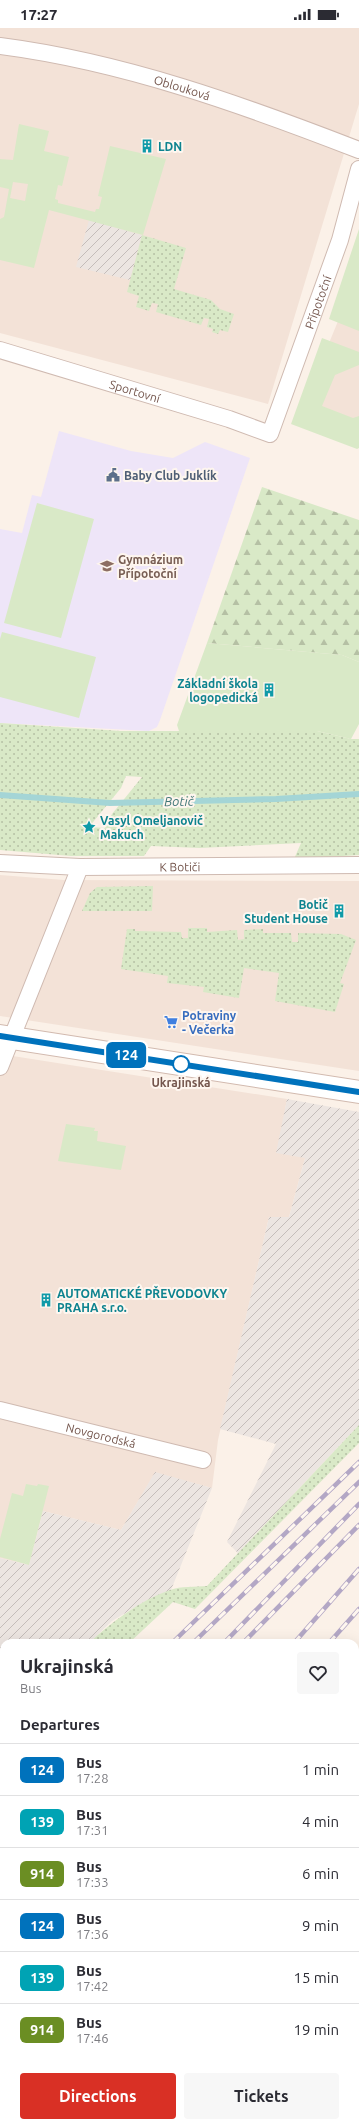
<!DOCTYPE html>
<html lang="en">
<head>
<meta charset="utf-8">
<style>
	body { margin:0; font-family:Ubuntu,sans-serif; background:#f7f7f7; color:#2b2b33; height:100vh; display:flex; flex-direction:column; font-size:15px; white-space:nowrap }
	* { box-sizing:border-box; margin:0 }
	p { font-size:13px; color:#7c7c81 }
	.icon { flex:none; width:22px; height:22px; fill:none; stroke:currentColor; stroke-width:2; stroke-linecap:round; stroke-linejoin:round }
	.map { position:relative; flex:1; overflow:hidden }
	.drawer { position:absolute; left:0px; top:1611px; width:359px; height:488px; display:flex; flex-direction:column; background:#fff; border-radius:12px 12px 0 0; box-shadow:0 4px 16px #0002 }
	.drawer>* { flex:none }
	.badge { padding:0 8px; border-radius:6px; font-size:14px; line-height:26px }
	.map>.badge { position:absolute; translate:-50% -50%; box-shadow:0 0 0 2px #fff }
	h2 { padding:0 20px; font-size:15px; line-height:36px }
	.round { display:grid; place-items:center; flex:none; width:42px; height:42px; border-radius:4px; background:#f7f7f7 }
	.overview { display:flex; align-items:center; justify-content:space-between; height:68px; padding:0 20px }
	h1 { font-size:19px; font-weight:600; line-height:30px }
	.primary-button { display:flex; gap:8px; margin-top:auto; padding:8px 20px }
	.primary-button a { flex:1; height:46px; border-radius:4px; background:#d93025; color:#fff; font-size:16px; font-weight:600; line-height:46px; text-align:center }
	.primary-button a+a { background:#f7f7f7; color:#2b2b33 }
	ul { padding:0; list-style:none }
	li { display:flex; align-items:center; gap:12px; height:52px; padding:0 20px; border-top:1px solid #e1e1e2 }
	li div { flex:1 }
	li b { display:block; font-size:15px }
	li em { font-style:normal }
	li .badge { min-width:44px; font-weight:700; text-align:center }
	.status { display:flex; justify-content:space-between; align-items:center; height:28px; padding:0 20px; background:#fff; direction:ltr }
	.status svg { height:11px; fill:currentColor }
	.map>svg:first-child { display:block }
	.residential { fill:#f3e2d7 }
	.industrial { fill:url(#industrial-furrows) }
	.education { fill:#eee5f8 }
	.grass { fill:url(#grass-dots); fill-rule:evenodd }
	.forest { fill:url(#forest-firs) }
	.green { fill:#d9e9c7; fill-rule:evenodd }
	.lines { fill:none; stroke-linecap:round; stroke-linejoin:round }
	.stream { stroke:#a4d5d6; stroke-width:6 }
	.street-casing { stroke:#cfbab1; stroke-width:18 }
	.secondary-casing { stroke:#d2baaf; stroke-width:24 }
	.street { stroke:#fff; stroke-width:16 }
	.secondary { stroke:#fff; stroke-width:22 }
	.rail-casing { stroke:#b3a7c5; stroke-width:4.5 }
	.rail { stroke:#fef6ef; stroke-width:3; stroke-dasharray:9; stroke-linecap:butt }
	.line-casing { stroke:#fff; stroke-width:9 }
	.line { stroke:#0072bc; stroke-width:6 }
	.stop-dot { fill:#fff; stroke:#0072bc; stroke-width:2 }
	.labels { text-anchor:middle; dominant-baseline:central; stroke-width:4; stroke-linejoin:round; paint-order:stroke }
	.street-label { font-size:12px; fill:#74564d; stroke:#fef6ef }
	.culture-label { font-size:12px; font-weight:bold; fill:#0d838f; stroke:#fef6ef; text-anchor:start }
	.service-label { font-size:12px; font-weight:bold; fill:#4e5e75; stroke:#fef6ef; text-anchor:start }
	.education-label { font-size:12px; font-weight:bold; fill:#785e54; stroke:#fef6ef; text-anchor:start }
	.shop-label { font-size:12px; font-weight:bold; fill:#366cbe; stroke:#fef6ef; text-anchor:start }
	.stop-label { font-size:12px; font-weight:bold; fill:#74564d; stroke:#fef6ef }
	.water-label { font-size:13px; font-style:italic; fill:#427778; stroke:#fef6ef }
</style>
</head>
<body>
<div class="status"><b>17:27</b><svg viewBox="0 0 49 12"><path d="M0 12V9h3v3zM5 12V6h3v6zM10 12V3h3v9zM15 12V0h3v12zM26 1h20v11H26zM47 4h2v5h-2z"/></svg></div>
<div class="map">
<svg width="359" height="2099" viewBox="0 0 359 2099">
	<defs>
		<pattern id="industrial-furrows" width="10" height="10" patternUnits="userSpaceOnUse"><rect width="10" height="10" fill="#ece5e1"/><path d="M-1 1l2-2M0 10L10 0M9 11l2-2" fill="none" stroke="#c4bcb9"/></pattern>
		<pattern id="grass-dots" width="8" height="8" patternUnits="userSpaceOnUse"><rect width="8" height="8" fill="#d9e9c7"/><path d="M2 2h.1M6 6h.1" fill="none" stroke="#b5c0a4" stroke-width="1.8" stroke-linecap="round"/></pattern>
		<pattern id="forest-firs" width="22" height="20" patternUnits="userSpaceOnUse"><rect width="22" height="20" fill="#d9e9c7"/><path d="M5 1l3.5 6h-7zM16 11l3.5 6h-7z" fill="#b5c0a4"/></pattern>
	</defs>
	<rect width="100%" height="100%" fill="#fbf1e8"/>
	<path class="residential" d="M0 0H359V76L268 376 0 305Z
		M359 242V417L297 393Z
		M0 847 64 852 359 853V1043L0 988Z
		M0 1026 287 1071 285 1082 305 1130 289 1189H269L218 1412 212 1460 155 1445 121 1502 43 1483 29 1537 0 1530Z
		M359 1995V2099H247L252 2095H355V1999Z"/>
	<path class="industrial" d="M89 192 142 207 130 252 76 239Z
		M287 1071 359 1084V1397L238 1525 227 1514 276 1416 220 1401 269 1189H289L305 1130 276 1125Z
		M155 1444 212 1460 171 1562 142 1575 112 1593 89 1615H4V1700L0 1704V1530L29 1537 43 1483 121 1502Z
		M359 1713V1945L355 1949V1717Z
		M4 2069V2095H190L186 2099H0V2073Z"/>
	<path class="education" d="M59 403 131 423 173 430 205 414 250 430 160 692 157 699 149 703 0 695V501L22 505 32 467 41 469Z"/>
	<path class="grass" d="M142 207 186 220 174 261 211 272 220 281 234 286 228 304 220 302 218 306 212 304 213 301 207 299 209 291 204 290 201 297 156 284 158 276 152 275 149 283 136 279 139 268 127 264Z
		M0 695 121 703H317L351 711H359V827L294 831 301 815 200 820 151 818 144 828H71L0 822ZM126 748 142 749 112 786 105 800 89 799 121 760Z
		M153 858 152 883H82L90 865 97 859Z
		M188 900H207V904L237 902 238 912 244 911V902L263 901V905H291L292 914H298V905L341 906 356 912 340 955 344 956 335 984 275 973 279 945 244 940 239 970 203 964 204 959 167 955 168 948 121 941 127 901H135V903L181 904 182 910H188Z
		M359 1397V1415L195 1581 173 1574 129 1615H89C113 1593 139 1573 170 1562 181 1558 195 1559 207 1558Z"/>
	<path class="forest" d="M262 459 359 492V634L342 627 207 615Z"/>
	<path class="green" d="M19 96 49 103 44 123 69 129 62 158 58 157 55 171 58 172V175L95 184 96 181H99L102 169 98 168 110 118 166 131 143 207 49 182 34 240 0 232V191L4 189 9 161 0 159V131L13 132ZM13 154 28 156 25 173 10 170Z
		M359 201V303L329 291Z
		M322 310 359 324V337L335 347 322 378 353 390 359 388V420L357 421 291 396Z
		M37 475 94 491 61 610 4 595Z
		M2 604 96 629 79 690 0 669V611Z
		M207 615 342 627 359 634V696L351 711 317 703H179L177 697Z
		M66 1096 95 1100 94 1103H98L97 1113 126 1118 121 1142 58 1133Z
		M26 1456 37 1458 38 1456 49 1458 29 1537 0 1529V1511L12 1465 23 1468Z"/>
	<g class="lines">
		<path class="stream" d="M0 767 110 775 276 771 359 766"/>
		<g class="street-casing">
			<g id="street">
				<path id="s1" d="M0 18C124 34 243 77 359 122"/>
				<path id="s2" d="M0 322 229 391 270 406 340 212 359 141"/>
				<path id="s3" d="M0 835 80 839 359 837"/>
				<path d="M0 1039 80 839"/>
				<path id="s4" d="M0 1382 203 1432"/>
				<path d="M355 1971 359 1967"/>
				<path d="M218 2099 222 2095"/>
			</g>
		</g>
		<g class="secondary-casing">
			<path id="secondary" d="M0 1008 359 1064"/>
		</g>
		<use href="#street" class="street"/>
		<use href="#secondary" class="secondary"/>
		<g class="rail-casing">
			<path id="rail" d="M172 1615 359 1434
				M193 1615 359 1454
				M224 1615 359 1476
				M243 1615 359 1497
				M294 1615 359 1541
				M329 1615 359 1581
				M0 1782 4 1778
				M0 1802 4 1798
				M0 1849 4 1845
				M0 1870 4 1866
				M0 1920 4 1916
				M0 1941 4 1937"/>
		</g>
		<use href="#rail" class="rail"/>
	</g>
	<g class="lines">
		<g class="line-casing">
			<path id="line" d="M0 1008 359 1064"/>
		</g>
		<use href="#line" class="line"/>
	</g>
	<defs>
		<g id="building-bare" transform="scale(1.08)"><path d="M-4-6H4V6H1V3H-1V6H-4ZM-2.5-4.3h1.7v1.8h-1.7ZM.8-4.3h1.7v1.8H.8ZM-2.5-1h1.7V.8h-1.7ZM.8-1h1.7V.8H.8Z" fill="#0f9aa8" stroke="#fef6ef" stroke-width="2.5" paint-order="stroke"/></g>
		<g id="civic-bare" transform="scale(1.08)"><path d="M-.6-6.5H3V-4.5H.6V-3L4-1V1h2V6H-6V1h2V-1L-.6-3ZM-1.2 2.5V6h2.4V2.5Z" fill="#5c6f8a" stroke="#fef6ef" stroke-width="2.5" paint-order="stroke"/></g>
		<g id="school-bare" transform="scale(1.08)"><path d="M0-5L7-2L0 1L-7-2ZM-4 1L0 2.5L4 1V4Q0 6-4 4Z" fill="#8d6e63" stroke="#fef6ef" stroke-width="2.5" paint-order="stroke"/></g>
		<g id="sight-bare" transform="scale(1.08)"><path d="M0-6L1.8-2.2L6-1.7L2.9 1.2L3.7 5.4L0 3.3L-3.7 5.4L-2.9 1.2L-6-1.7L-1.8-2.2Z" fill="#0f9aa8" stroke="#fef6ef" stroke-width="2.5" paint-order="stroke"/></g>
		<g id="supermarket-bare" transform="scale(1.08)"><path d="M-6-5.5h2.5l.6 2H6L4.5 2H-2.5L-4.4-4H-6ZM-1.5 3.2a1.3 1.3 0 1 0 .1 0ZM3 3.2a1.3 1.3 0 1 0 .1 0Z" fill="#3f7fe0" stroke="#fef6ef" stroke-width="2.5" paint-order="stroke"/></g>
	</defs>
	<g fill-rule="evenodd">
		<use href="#building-bare" x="147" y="118"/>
		<use href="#civic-bare" x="113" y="447"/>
		<use href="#school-bare" x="107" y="538"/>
		<use href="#building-bare" x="269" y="662"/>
		<use href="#sight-bare" x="89" y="799"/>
		<use href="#building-bare" x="339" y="883"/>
		<use href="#supermarket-bare" x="171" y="994"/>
		<use href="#building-bare" x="46" y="1272"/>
	</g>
	<circle class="stop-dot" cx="181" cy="1036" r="8"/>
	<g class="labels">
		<g class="street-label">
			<text stroke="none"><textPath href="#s1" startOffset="187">Oblouková</textPath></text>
			<text stroke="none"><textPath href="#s2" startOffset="423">Přípotoční</textPath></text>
			<text stroke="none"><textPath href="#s2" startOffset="141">Sportovní</textPath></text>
			<text stroke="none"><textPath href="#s3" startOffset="180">K Botiči</textPath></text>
			<text stroke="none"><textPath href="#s4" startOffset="104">Novgorodská</textPath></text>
		</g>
		<g class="culture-label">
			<text x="158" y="118">LDN</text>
			<text x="258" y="655" text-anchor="end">Základní škola<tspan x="258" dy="14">logopedická</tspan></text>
			<text x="100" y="792">Vasyl Omeljanovič<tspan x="100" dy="14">Makuch</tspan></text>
			<text x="328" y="876" text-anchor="end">Botič<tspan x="328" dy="14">Student House</tspan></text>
			<text x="57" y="1265">AUTOMATICKÉ PŘEVODOVKY<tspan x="57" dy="14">PRAHA s.r.o.</tspan></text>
		</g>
		<g class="service-label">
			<text x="124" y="447">Baby Club Juklík</text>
		</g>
		<g class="education-label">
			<text x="118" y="531">Gymnázium<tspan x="118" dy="14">Přípotoční</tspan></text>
		</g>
		<g class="shop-label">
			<text x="182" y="987">Potraviny<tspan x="182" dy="14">- Večerka</tspan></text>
		</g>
		<g class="stop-label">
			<text x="181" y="1054">Ukrajinská</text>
		</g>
		<g class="water-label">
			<text transform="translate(179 773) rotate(-1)">Botič</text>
		</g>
	</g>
</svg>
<b class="badge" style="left:126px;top:1027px;background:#0072bc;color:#fff">124</b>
<section class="drawer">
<div class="overview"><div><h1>Ukrajinská</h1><p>Bus</p></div><a class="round"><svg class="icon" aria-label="heart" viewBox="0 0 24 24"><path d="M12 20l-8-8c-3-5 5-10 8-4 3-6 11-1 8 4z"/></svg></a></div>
<h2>Departures</h2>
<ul>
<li><span class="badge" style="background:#0072bc;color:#fff">124</span><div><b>Bus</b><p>17:28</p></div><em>1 min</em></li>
<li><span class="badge" style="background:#00a3b4;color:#fff">139</span><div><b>Bus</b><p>17:31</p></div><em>4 min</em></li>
<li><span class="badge" style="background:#6b8e23;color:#fff">914</span><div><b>Bus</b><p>17:33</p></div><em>6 min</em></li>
<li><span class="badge" style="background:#0072bc;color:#fff">124</span><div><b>Bus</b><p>17:36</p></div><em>9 min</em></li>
<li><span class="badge" style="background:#00a3b4;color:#fff">139</span><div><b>Bus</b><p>17:42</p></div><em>15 min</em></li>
<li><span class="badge" style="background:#6b8e23;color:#fff">914</span><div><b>Bus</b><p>17:46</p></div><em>19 min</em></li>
</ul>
<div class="primary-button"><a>Directions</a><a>Tickets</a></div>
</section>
</div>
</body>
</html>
